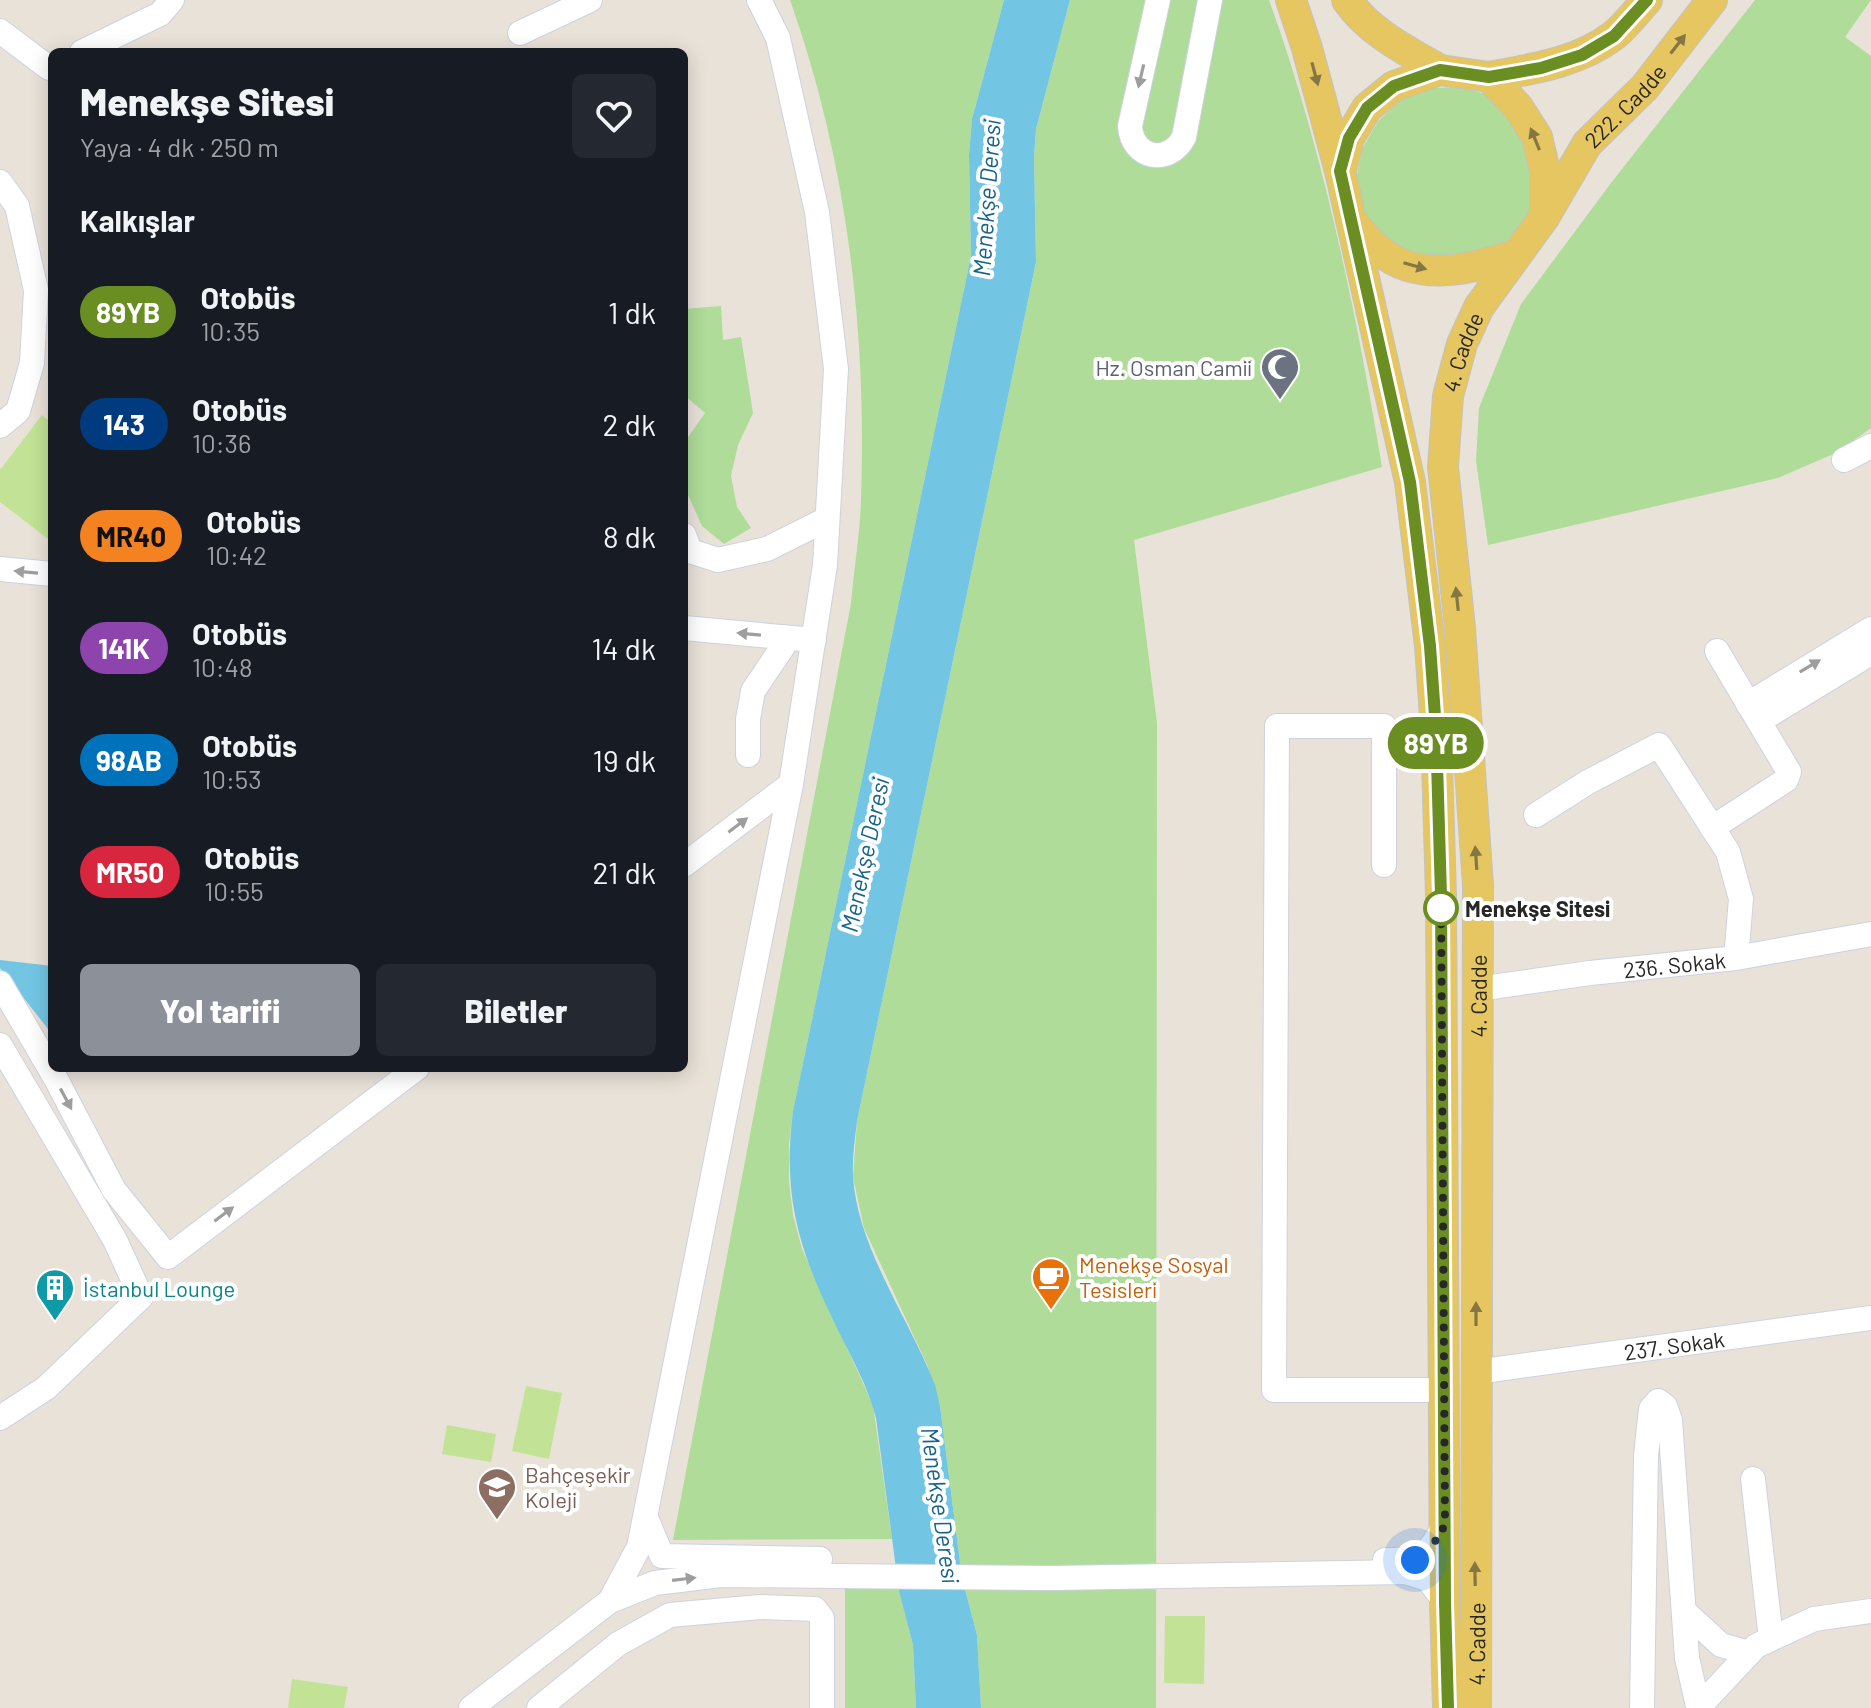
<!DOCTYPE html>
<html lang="tr">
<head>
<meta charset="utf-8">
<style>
	body { margin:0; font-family:Barlow,sans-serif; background:#242831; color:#f1f3f6; height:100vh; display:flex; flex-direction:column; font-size:30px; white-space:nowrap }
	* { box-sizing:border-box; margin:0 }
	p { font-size:26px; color:#9ea1a6 }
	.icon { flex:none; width:44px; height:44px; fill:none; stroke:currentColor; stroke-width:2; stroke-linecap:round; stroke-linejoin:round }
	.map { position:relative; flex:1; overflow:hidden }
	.sheet { position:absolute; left:48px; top:48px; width:640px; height:1024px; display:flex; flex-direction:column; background:#171b24; border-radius:12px; box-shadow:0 4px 20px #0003 }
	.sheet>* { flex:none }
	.badge { padding:0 16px; border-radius:26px; font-size:28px; line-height:52px }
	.you { position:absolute; width:40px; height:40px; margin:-20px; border:6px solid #fff; border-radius:50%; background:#1a73e8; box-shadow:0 0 0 12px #1a73e833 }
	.map>.badge { position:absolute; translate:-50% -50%; box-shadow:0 0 0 4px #fff }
	h2 { padding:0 32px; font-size:30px; line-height:72px }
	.round { display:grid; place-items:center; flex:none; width:84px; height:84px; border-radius:12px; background:#242831 }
	.headline { display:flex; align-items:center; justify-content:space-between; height:136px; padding:0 32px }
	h1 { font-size:38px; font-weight:800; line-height:60px }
	.action { display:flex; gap:16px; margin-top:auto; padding:16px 32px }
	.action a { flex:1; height:92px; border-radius:12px; background:#8c9099; color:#fff; font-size:32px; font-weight:800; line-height:92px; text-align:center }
	.action a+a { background:#242831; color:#f1f3f6 }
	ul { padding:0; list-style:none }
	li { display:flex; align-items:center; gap:24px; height:112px; padding:0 32px }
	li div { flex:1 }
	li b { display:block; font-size:30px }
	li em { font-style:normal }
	li .badge { min-width:88px; font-weight:700; text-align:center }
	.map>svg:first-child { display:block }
	.green { fill:#afdc99 }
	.pitch { fill:#c2e395 }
	.water { fill:#72c6e4 }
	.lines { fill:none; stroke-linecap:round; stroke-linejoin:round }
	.minor-casing { stroke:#ced2df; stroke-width:26 }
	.major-casing { stroke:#c3c3c3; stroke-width:32 }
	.minor { stroke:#fff; stroke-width:24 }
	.major { stroke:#e5c661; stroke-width:30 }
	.oneway { fill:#867644 }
	.oneway2 { fill:#9e9e9e }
	.line-casing { stroke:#fff; stroke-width:18 }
	.line { stroke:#6b8e23; stroke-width:12 }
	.walk { stroke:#272727; stroke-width:8; stroke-dasharray:0 14.4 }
	.stop-dot { fill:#fff; stroke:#6b8e23; stroke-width:4 }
	.labels { text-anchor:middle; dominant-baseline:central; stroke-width:8; stroke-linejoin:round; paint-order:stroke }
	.street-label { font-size:22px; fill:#272727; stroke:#fff }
	.worship-label { font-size:22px; fill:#5b616d; stroke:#fff; text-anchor:end }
	.stop-label { font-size:22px; font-weight:bold; fill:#272727; stroke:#fff; text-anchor:start }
	.food-label { font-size:22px; fill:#c56008; stroke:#fff; text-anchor:start }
	.culture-label { font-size:22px; fill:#0d838f; stroke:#fff; text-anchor:start }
	.education-label { font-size:22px; fill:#785e54; stroke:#fff; text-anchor:start }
	.water-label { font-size:24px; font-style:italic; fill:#16638b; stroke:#fff }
</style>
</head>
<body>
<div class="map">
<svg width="1871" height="1708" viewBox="0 0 1871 1708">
	<rect width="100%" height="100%" fill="#e9e2d9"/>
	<path class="green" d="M790 0H1004L972 119 969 155 971 256 793 1111 789 1144V1182L793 1215 802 1249 873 1405 892 1539 673 1540 851 603C854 569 860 534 861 500 867 331 847 160 790 0Z
		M1070 0H1269C1323 149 1356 311 1382 467L1134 540 1157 723 1156 1708H981L977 1635 962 1578 940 1406 928 1367 864 1228 853 1177 857 1121 1036 262 1034 157 1036 129Z
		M1755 0H1871L1845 37 1871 56V428L1838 452 1778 478 1488 545 1476 461 1479 408 1521 304 1611 183Z
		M1461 87 1489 95 1532 135 1534 220 1493 261 1403 260 1362 212 1356 180 1362 149 1378 121 1402 99 1432 88Z
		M721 306 723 340 741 337 753 413 738 445 731 476 737 507 751 528 724 544 702 526 684 486V443L705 413 684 395V309Z
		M845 1585 898 1586 913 1645 916 1708H845Z"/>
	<path class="pitch" d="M42 415 52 423V542L0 502V470Z
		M526 1386 562 1393 549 1459 512 1451Z
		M447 1425 496 1434 491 1462 442 1454Z
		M1165 1616H1205L1204 1684 1164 1683Z
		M292 1679 348 1687 344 1708H288Z"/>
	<path class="water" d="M1004 0H1070L1036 129 1034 157 1036 262 857 1121C855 1139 852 1158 853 1177 858 1249 909 1318 935 1385L940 1406 962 1578 977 1635 981 1708H916L913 1645 899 1591 876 1418C868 1386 851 1357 837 1328 799 1251 782 1197 793 1111L971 256 969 155 972 119Z
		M0 960 52 966V1034L0 968Z"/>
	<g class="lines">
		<g class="minor-casing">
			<g id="minor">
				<path d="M1158 0 1130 126C1132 159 1169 166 1184 137L1210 0"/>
				<path d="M0 31 49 68 52 66"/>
				<path d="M520 33 590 0"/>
				<path d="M82 52 160 14 172 0"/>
				<path d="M0 182 17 206 36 290 32 363 18 411 0 426"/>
				<path d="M1844 460 1871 446"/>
				<path d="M684 535 690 551 718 560 767 549 827 519"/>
				<path d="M0 569 52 574"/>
				<path d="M684 628 814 640"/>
				<path d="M1748 704 1871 629"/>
				<path d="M1759 721 1871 653"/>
				<path d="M748 755V719L753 691 784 645 783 637"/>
				<path d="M1536 815 1588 782 1659 745 1728 852 1741 899 1736 958"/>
				<path d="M1712 828 1786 780 1789 772 1717 651"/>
				<path d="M684 865 791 784"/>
				<path d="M1384 865V726H1277L1274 1390H1445"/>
				<path d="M0 983 56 1079 114 1190 168 1257 417 1068"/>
				<path id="s1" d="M1478 989 1590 973 1736 958 1871 934"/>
				<path d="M0 1045 115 1240 141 1297 46 1388 0 1418"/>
				<path id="s2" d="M1476 1372 1871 1318"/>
				<path d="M1753 1479 1771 1639"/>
				<path d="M646 1518 662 1556 820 1559"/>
				<path d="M1385 1560C1424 1560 1425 1558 1445 1525"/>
				<path d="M610 1601 655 1583 721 1575 1054 1578 1405 1572 1428 1579 1445 1602"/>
				<path d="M1684 1611 1721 1645 1749 1653"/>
				<path d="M471 1708 610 1601 639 1547 791 784 825 565 836 369 817 212 778 38 759 0"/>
				<path d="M539 1708 618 1644 670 1615 760 1607 815 1609 822 1618V1708"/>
				<path d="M1642 1708 1646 1455 1651 1409 1658 1401 1665 1406 1670 1420 1687 1658 1698 1706"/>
				<path d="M1698 1708 1756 1646 1814 1619 1871 1611"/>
			</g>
		</g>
		<g class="major-casing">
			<g id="major">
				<path d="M1291 0 1307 48 1340 171 1410 482 1430 646 1436 730 1441 895 1445 1602 1448 1708"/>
				<path d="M1347 0C1370 33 1406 50 1440 70"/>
				<path d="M1489 77C1532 69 1577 63 1613 36 1625 27 1636 12 1647 0"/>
				<path d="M1341 170 1349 138 1367 108 1394 86 1440 70 1489 77 1518 107 1537 137 1545 171V214"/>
				<path d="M1354 224C1362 233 1370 243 1380 251 1421 284 1471 268 1516 255"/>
				<path id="s3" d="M1476 1708 1478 885 1460 628 1443 467 1448 396 1462 344 1479 307 1545 216 1587 144 1645 87 1712 0"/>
			</g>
		</g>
		<use href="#minor" class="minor"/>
		<use href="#major" class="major"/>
	</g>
	<defs><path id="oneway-solid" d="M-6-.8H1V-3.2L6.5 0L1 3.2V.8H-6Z" transform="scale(2)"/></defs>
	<g class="oneway">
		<use href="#oneway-solid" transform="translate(1678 44) rotate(-52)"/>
		<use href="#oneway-solid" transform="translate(1315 74) rotate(75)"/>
		<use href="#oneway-solid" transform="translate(1535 139) rotate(-112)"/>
		<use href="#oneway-solid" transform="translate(1415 266) rotate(16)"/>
		<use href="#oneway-solid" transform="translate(1457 599) rotate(-96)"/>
		<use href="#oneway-solid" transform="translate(1476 858) rotate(-94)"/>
		<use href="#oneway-solid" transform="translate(1476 1314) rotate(-90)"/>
		<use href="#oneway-solid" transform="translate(1475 1574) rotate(-91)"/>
	</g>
	<g class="oneway2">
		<use href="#oneway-solid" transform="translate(1141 76) rotate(103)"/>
		<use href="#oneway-solid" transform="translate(26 572) rotate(-175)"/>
		<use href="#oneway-solid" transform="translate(749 634) rotate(-175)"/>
		<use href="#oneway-solid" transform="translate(1810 666) rotate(-31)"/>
		<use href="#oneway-solid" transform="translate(738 825) rotate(-37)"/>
		<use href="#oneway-solid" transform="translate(66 1099) rotate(62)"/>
		<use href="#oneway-solid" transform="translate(224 1214) rotate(-37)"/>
		<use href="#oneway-solid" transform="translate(684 1579) rotate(-7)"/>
	</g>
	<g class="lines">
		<g class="line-casing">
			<path id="line" d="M1448 1708 1445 1602 1441 895 1436 730 1430 646 1410 482 1340 171 1349 138 1367 108 1394 86 1440 70 1489 77 1541 68 1582 55 1614 36 1647 0"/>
		</g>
		<use href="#line" class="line"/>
		<path class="walk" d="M1415 1560 1429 1551 1445 1525 1441 895V908"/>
	</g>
	<defs>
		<g id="mosque-pin" transform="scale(2)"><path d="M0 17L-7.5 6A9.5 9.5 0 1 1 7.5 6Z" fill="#6b7280" stroke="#fff"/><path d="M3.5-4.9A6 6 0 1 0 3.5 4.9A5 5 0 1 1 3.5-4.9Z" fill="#fff"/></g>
		<g id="cafe-pin" transform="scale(2)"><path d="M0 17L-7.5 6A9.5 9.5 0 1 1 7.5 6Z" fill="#e8710a" stroke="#fff"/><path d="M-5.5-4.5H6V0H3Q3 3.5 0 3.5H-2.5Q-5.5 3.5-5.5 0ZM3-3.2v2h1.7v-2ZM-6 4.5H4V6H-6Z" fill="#fff"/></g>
		<g id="building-pin" transform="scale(2)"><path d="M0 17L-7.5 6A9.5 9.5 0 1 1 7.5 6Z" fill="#0f9aa8" stroke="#fff"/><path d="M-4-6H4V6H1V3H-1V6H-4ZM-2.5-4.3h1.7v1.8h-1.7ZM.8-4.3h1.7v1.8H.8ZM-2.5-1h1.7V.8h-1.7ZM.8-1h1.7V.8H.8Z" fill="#fff"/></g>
		<g id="school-pin" transform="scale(2)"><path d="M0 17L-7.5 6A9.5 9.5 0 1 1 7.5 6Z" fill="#8d6e63" stroke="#fff"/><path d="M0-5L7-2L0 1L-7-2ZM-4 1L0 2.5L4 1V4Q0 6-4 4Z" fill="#fff"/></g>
	</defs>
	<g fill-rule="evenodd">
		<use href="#mosque-pin" x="1280" y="367"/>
		<use href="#cafe-pin" x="1051" y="1277"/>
		<use href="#building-pin" x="55" y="1288"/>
		<use href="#school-pin" x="497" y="1487"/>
	</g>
	<circle class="stop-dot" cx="1441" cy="908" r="16"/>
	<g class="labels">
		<g class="street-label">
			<text stroke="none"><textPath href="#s3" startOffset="1658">222. Cadde</textPath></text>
			<text stroke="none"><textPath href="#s3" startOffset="1360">4. Cadde</textPath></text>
			<text stroke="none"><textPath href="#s1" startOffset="198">236. Sokak</textPath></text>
			<text stroke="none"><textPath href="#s3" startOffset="712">4. Cadde</textPath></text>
			<text stroke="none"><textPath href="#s2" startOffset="200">237. Sokak</textPath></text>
			<text stroke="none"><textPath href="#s3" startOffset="64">4. Cadde</textPath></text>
		</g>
		<g class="worship-label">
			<text x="1252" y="367">Hz. Osman Camii</text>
		</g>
		<g class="stop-label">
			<text x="1465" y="908">Menekşe Sitesi</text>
		</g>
		<g class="food-label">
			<text x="1079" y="1264">Menekşe Sosyal<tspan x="1079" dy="25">Tesisleri</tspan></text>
		</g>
		<g class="culture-label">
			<text x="83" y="1288">İstanbul Lounge</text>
		</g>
		<g class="education-label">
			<text x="525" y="1474">Bahçeşekir<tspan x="525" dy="25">Koleji</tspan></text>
		</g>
		<g class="water-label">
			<text transform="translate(986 198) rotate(-86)">Menekşe Deresi</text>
			<text transform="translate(864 855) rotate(-78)">Menekşe Deresi</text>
			<text transform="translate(941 1505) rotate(82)">Menekşe Deresi</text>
		</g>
	</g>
</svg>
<div class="you" style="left:1415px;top:1560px"></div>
<b class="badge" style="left:1436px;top:743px;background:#6b8e23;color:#fff">89YB</b>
<section class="sheet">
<div class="headline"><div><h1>Menekşe Sitesi</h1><p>Yaya · 4 dk · 250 m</p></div><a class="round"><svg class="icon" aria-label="heart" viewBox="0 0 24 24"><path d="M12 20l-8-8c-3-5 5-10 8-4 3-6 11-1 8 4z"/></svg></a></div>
<h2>Kalkışlar</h2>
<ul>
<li><span class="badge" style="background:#6b8e23;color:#fff">89YB</span><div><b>Otobüs</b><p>10:35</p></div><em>1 dk</em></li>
<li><span class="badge" style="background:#003b80;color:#fff">143</span><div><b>Otobüs</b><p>10:36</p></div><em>2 dk</em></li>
<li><span class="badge" style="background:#f58220;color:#111">MR40</span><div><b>Otobüs</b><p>10:42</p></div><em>8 dk</em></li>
<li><span class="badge" style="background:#8e44ad;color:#fff">141K</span><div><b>Otobüs</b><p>10:48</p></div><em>14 dk</em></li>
<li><span class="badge" style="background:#0072bc;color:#fff">98AB</span><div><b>Otobüs</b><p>10:53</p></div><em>19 dk</em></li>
<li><span class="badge" style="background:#d7263d;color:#fff">MR50</span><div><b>Otobüs</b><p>10:55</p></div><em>21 dk</em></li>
</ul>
<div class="action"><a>Yol tarifi</a><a>Biletler</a></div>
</section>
</div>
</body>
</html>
